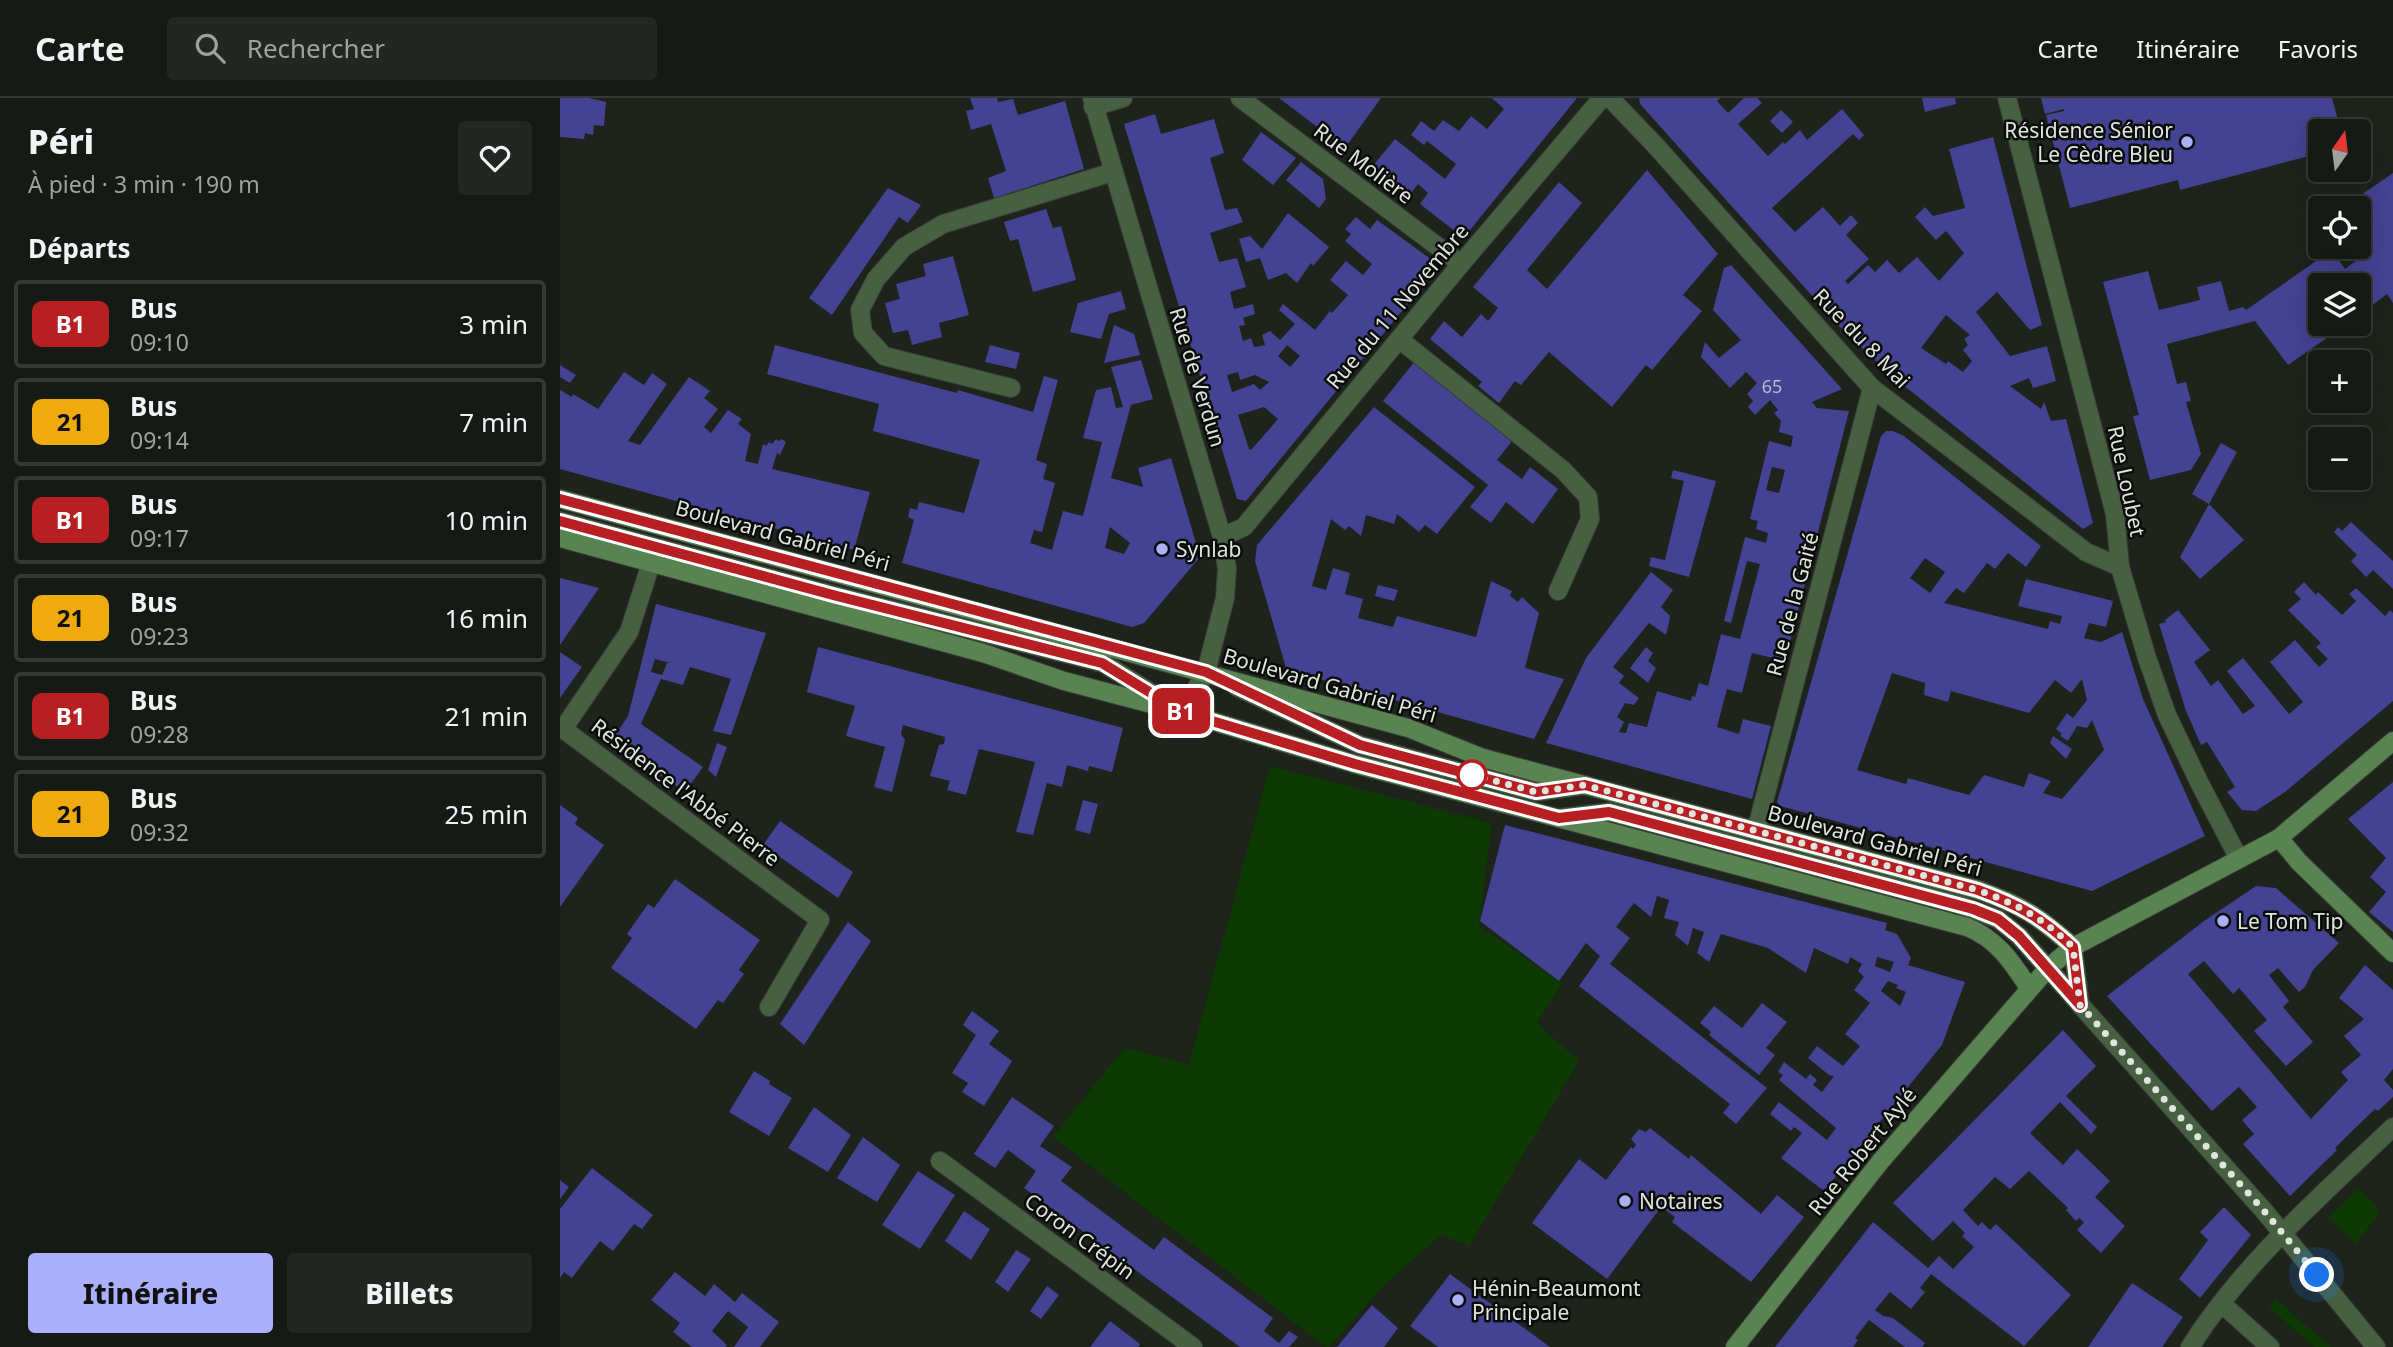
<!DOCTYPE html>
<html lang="fr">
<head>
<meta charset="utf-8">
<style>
	body { margin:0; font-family:"Noto Sans",sans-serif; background:#232722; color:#f1f3f6; height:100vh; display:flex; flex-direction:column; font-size:26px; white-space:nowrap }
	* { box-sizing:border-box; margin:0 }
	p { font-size:23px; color:#9ea1a0 }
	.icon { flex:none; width:38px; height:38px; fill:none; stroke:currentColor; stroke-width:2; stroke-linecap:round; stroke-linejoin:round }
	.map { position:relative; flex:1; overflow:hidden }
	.sheet { display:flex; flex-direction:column; background:#161a15; width:560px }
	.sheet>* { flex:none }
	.badge { padding:0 14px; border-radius:10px; font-size:24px; line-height:46px }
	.needle { width:46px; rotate:14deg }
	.fabs { position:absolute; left:1748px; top:21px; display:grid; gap:14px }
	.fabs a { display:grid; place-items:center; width:63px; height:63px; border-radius:7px; background:#161a15; box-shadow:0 7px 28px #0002,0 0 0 2px #353834; font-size:35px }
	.you { position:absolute; width:35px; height:35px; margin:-18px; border:5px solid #fff; border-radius:50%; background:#1a73e8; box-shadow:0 0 0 10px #1a73e833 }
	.map>.badge { position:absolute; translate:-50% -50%; box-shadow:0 0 0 4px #fff }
	h2 { padding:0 28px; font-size:26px; line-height:63px }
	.round { display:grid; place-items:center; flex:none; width:74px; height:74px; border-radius:7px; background:#232722 }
	.head { display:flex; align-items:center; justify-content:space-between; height:119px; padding:0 28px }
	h1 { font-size:33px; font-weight:800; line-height:52px }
	.button { display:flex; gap:14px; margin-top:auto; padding:14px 28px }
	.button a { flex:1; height:80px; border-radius:7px; background:#aab0fb; color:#111; font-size:28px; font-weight:800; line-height:80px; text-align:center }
	.button a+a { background:#232722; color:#f1f3f6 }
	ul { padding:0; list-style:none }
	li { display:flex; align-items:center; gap:21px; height:88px; margin:0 14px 10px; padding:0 14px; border:4px solid #353834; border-radius:7px }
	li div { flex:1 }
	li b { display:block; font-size:26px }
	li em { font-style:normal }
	li .badge { min-width:77px; font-weight:700; text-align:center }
	header { display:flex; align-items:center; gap:42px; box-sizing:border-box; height:98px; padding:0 35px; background:#161a15; border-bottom:2px solid #353834 }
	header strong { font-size:33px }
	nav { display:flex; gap:38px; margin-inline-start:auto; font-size:24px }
	.search { width:490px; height:63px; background:#232722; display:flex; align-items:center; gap:18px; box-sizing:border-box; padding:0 24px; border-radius:7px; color:#9ea1a0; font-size:26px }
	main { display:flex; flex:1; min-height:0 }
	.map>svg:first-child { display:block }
	.green { fill:#0c3a02 }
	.building { fill:#444292; fill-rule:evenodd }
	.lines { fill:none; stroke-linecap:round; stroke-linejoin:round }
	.lane-casing { stroke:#393e37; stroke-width:20 }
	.street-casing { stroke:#393e37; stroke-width:20 }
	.secondary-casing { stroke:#393e37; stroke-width:20 }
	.lane { stroke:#466041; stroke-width:18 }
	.street { stroke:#466041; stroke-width:18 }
	.secondary { stroke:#598351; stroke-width:18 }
	.line-casing { stroke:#fff; stroke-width:16 }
	.line { stroke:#b71f22; stroke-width:10 }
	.walk { stroke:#e0e4df; stroke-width:7; stroke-dasharray:0 12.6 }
	.poi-dot { fill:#aab0fb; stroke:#090c09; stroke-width:2.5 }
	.stop-dot { fill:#fff; stroke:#b71f22; stroke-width:3.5 }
	.labels { text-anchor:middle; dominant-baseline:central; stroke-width:5; stroke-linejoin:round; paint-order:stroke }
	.number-label { font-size:18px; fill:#b9bccc }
	.poi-label { font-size:21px; fill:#e0e4df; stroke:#090c09; text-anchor:start }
	.street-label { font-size:21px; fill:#e0e4df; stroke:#090c09 }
</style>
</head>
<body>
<header>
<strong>Carte</strong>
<div class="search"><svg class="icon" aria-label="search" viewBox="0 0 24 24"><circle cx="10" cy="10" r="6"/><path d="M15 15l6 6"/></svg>Rechercher</div>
<nav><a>Carte</a><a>Itinéraire</a><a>Favoris</a></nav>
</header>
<main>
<section class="sheet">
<div class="head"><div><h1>Péri</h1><p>À pied · 3 min · 190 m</p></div><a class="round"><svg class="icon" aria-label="heart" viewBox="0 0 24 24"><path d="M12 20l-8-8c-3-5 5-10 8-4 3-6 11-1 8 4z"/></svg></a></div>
<h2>Départs</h2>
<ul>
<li><span class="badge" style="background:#b71f22;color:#fff">B1</span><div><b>Bus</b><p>09:10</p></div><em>3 min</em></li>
<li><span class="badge" style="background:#efaa0e;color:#111">21</span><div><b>Bus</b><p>09:14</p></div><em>7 min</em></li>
<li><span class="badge" style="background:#b71f22;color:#fff">B1</span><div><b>Bus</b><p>09:17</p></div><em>10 min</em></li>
<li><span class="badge" style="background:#efaa0e;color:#111">21</span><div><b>Bus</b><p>09:23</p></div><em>16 min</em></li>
<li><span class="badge" style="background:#b71f22;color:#fff">B1</span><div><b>Bus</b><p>09:28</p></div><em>21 min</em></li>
<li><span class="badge" style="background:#efaa0e;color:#111">21</span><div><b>Bus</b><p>09:32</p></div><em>25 min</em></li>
</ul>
<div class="button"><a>Itinéraire</a><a>Billets</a></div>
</section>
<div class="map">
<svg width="1833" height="1249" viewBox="0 0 1833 1249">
	<rect width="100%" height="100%" fill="#1e231c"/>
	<path class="green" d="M710 668 932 725 919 828 1002 885 977 925 1019 963 909 1148 881 1137 822 1189 769 1249H766L493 1039 564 950 629 966Z
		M1798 1091 1816 1107 1819 1115 1796 1146 1768 1119Z
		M1716 1201 1771 1249H1754L1709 1209Z"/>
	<path class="building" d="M0 0H29L46 4 44 28 34 27 33 37 25 35 24 41 0 39Z
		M410 0H437L438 4 453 1 458 17 505 3 524 71 434 100 428 80 446 73 431 26 411 32 406 13 414 11Z
		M719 0H821L785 50Z
		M932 0H1017L910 132 896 134 860 106 868 95 858 86 849 98 811 70 835 41 885 81 896 66 867 43 864 47 851 37 861 23 874 33 883 22 899 33 911 18 927 31 944 11Z
		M1079 0H1160L1157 3 1168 15 1184 0H1197L1202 5 1178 26 1208 58 1223 44 1225 46 1240 32 1247 42 1282 11 1304 37 1299 42 1293 36 1212 110 1235 134 1263 109 1280 128 1291 117 1298 125 1286 137 1309 161 1285 183 1288 186 1308 167 1315 174 1327 162 1339 175 1357 159 1379 183 1404 155 1386 133 1376 142 1355 119 1365 109 1373 118 1405 110 1389 51 1433 39 1482 227 1470 232 1437 194 1416 214 1450 258 1487 248 1496 283 1473 290 1469 280 1450 288 1481 311 1484 304 1491 323 1506 321 1533 425 1523 431 1337 282 1281 230 1080 6ZM1386 217 1410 237 1404 241 1408 247 1403 252 1412 263 1403 274 1388 263 1386 266 1361 250Z
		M1362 0H1395L1396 6 1365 14Z
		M1481 0H1772L1781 33H1760V55L1620 92 1618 82 1510 110 1486 17 1504 13V11L1485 16Z
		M1221 12 1233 24 1222 35 1210 23Z
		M595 16 601 36 654 21 664 55 650 60 665 112 677 110 683 124 650 135 659 164 677 160 686 189 670 194 674 211 693 206 695 216 683 220 685 227 679 228 683 243 691 240 694 249 705 247 702 237 710 233 720 242 735 226 719 212 723 206 755 232 770 213 772 215 788 197 770 182 786 163 803 177 812 166 785 143 791 136 785 131 796 119 810 131 817 122 872 162 874 174 686 403 677 401 564 26ZM727 247 740 258 730 269 718 258ZM678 274 680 282 695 277 709 284 700 292 694 286 672 294 667 277ZM704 309 718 321 691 352 689 351 678 317Z
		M701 34 736 60 713 87 682 62Z
		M741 64 763 81 766 101 759 110 726 82Z
		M1087 72 1158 156 1123 197 1142 213 1092 272 1086 267 1052 309 989 254 961 287 955 283 939 305 918 288 922 284 870 241 884 223 902 239 921 216 928 223 938 210 913 189 999 84 1022 105 967 172 987 191Z
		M1833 75V205L1827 196 1799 217V187H1760V226H1787L1728 267 1695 223 1607 246 1617 286 1626 284 1631 303 1626 304 1641 356 1631 372 1590 382 1573 318 1579 317 1543 184 1588 173 1599 212 1640 202 1637 189 1661 183 1669 213 1683 209 1686 212 1772 152 1785 171 1797 162 1788 149H1799V110H1782Z
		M328 90 361 107 348 125 339 119 272 217 249 200Z
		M486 111 493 130 501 128 516 182 473 194 458 141 450 143 444 124Z
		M728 115 769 149 753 168 751 165 737 185 726 175 708 182 700 160 686 164 679 141 690 138 702 151Z
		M393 158 409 217 379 225 382 239 352 247 348 232 333 235 325 205 340 201 336 186 366 178 363 166Z
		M1171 167 1282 291 1252 304 1257 310 1289 313 1225 563 1192 555 1182 595 1167 591 1157 629 1179 636 1183 621 1211 628 1192 701 986 645 1026 560 1091 474 1113 492 1101 509 1110 518 1109 525 1106 537 1089 525 1053 569 1064 578 1059 585 1079 600 1074 607 1065 605 1057 619 1064 624 1059 634 1066 635 1069 625 1087 629 1097 593 1131 603 1132 598 1135 599 1139 585 1148 588 1161 536 1180 541 1200 466 1187 463 1171 525 1164 523 1185 439 1206 445 1208 435 1196 431 1198 423 1190 421 1209 343 1231 349 1233 338 1219 334 1221 323 1214 315 1218 312 1210 302 1195 317 1188 309 1193 303 1187 296 1197 285 1186 274 1170 290 1141 259 1145 244 1159 260 1181 242 1153 212 1164 170ZM1212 369 1225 372 1219 395 1206 392Z
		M561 193 566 211 549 216 541 241 510 234 518 205Z
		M554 227 574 236 580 257 544 265Z
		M215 247 397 295 398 292 473 314 484 278 498 282 476 362 487 366 483 381 495 385 482 434 474 432 470 445 492 452 503 413 523 418 542 344 523 340 536 292 551 289 556 310 563 309 551 269 581 262 593 301 571 307 551 380 583 389 578 370 611 360 640 459 584 525 572 529 342 465 354 422 348 419 350 410 357 412 359 404 404 415 420 362 313 333 319 306 207 276ZM550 429 570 445 564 456 545 450Z
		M430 247 460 255 456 271 425 264Z
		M855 263 953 342 937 362 962 381 970 369 998 391 973 426 946 404 931 425 910 409 928 387 823 303Z
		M0 267 16 277 10 285 0 279Z
		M64 274 84 287 92 275 107 286 68 343 80 347 129 279 150 293 144 300 158 311 144 329 151 335 168 312 182 321 178 326 191 336 185 363 198 366 203 346 206 348 209 344 212 346 216 341 219 343 222 341 226 344 220 357 217 355 212 371 310 394 294 452 0 371V292L12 299 13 296 38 311Z
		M1769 303H1787L1790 308 1779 314Z
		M814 309 915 389 877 436 865 427 859 434 837 416 834 426 806 417 801 438 789 428 785 432 771 421 752 488 766 492 773 470 790 475 785 496 803 501 798 520 833 529 837 518 916 539 931 483 952 493 950 498 958 504 962 499 979 515 965 570 1004 581 974 641 738 575 726 570 695 463 697 447Z
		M1326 333H1333L1344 338 1481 448 1466 469 1448 455 1435 471 1427 465 1404 495 1396 490 1384 505 1488 531 1490 523 1500 526 1502 518 1458 508 1466 481 1553 503 1546 529 1529 525 1524 540 1541 544 1562 534 1583 601 1645 738 1532 793 1220 708 1217 704 1321 338ZM1365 460 1385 474 1370 495 1350 480ZM1332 575 1365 585 1364 597 1388 604 1391 593 1469 615 1495 582 1511 595 1522 581 1527 602 1513 620 1507 615 1496 631 1502 636 1500 638 1508 643 1517 628 1527 630 1532 622 1544 652 1502 701 1483 695 1491 683 1469 675 1464 689 1424 677 1409 697 1348 680 1346 686 1297 672Z
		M1661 345 1677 354 1649 406 1632 396Z
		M1113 372 1156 383 1129 479 1089 468 1091 459 1105 462 1124 383 1111 380Z
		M1649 406 1684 442 1640 481 1620 459Z
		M1791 424 1833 463V491L1813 472 1806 479 1791 463 1797 457 1774 434 1778 429 1782 433Z
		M0 480 39 490 0 547Z
		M1744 484 1756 497 1758 494 1782 517 1796 503 1789 496 1796 490 1825 518 1830 512 1833 515V603L1725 694 1696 713 1682 712 1667 694 1675 689 1647 644 1641 647 1626 613 1599 526 1606 524 1605 522 1618 512 1650 552 1634 564 1651 588 1658 582 1683 616 1695 608 1667 573 1683 560 1729 616 1743 604 1710 564 1735 542 1759 569 1768 561 1756 549 1761 545 1728 512 1741 501 1734 494Z
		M818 487 838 492 834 503 815 498Z
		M96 506 206 535 171 637 153 633 171 581 130 569 123 587 101 581 81 626 143 669 125 694 51 643 68 618ZM95 561 110 565H107L102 577 91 574Z
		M258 549 563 630 552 674 529 668 528 673 507 667 502 689 487 685 473 737 456 734 475 664 419 651 406 697 387 692 390 683 370 678 379 647 384 646 385 639 343 627 341 636 345 642 332 694 314 689 325 649 286 638 295 608 247 594Z
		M1086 549 1093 555 1088 563 1096 570 1088 585 1070 570Z
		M0 554 22 569 0 600Z
		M1493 638 1512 651 1506 661 1490 645Z
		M157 645 167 649 156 679 148 672Z
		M1833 684V834L1809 814 1826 794 1810 779 1826 760 1788 721Z
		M523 702 538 706 530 736 515 732Z
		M0 707 18 720 15 726 44 747 0 809Z
		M220 723 293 774 278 800 203 747Z
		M945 727 1327 825 1325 832 1337 836 1351 860 1348 867 1405 884 1382 947 1264 1093 1221 1060 1242 1035 1234 1029 1231 1033 1210 1016 1219 1004 1267 1042 1276 1030 1219 982 1223 977 1218 974 1224 964 1246 981 1250 976 1257 982 1253 987 1262 994 1274 978 1269 977 1248 960 1257 948 1283 968 1300 948 1285 936 1310 905 1294 892 1304 879 1298 873 1302 866 1290 859 1288 866 1254 850 1246 875 1208 850 1161 836 1149 864 1137 855 1144 834 1133 830 1128 848 1115 837 1119 824 1104 820 1109 802 1097 798 1091 819 1074 805 1056 829 1070 840 1050 866 1207 990 1176 1026 1163 1015 1170 1006 1019 888 1040 858 1026 845 999 883 920 823ZM1317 859 1334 864 1330 874 1315 868ZM1328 883 1338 887 1336 890 1346 894 1340 908 1321 893Z
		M115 781 200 842 179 872 184 876 163 905 158 902 136 931 51 870 72 840 67 836 88 806 94 810Z
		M1696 788 1716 790 1779 845 1753 872 1745 889 1739 894 1718 870 1709 877 1729 903 1723 909 1753 944 1726 968 1694 933 1707 922 1679 890 1673 896 1644 863 1628 876 1751 1021 1788 982 1781 974 1801 957 1784 938 1804 921 1779 900 1805 867 1833 892V971L1824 982 1833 992V999L1818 1013 1815 1011 1786 1039 1775 1050 1777 1052 1730 1098 1683 1046 1694 1036 1682 1022 1697 1009 1679 989 1652 1013 1547 898 1644 823Z
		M288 824 311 843 244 947 220 926Z
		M1202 905 1227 924 1206 950 1215 957 1199 977 1149 937 1151 934 1140 925 1154 908 1182 930Z
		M412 913 439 933 429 946 452 963 424 1008 402 994 408 985 392 975 416 937 403 927Z
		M1503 932 1536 968 1506 998 1537 1029 1531 1036 1500 1004 1470 1035 1503 1067 1517 1051 1550 1083 1535 1099 1565 1128 1541 1155 1517 1132 1524 1124 1519 1120 1516 1123 1506 1112 1508 1110 1469 1073 1450 1091 1435 1079 1403 1112 1418 1128 1422 1124 1430 1132 1436 1126 1511 1197 1464 1248 1371 1176 1360 1190 1365 1194 1351 1211 1330 1194 1315 1212 1323 1218 1333 1220 1365 1245 1362 1249H1345L1309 1222 1295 1240 1298 1242 1293 1249H1215L1313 1124 1368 1170 1379 1158 1393 1171 1414 1149 1402 1138 1405 1135 1393 1123 1373 1143 1333 1105Z
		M194 973 210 983 209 986 232 1000 209 1038 169 1014Z
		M452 999 494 1028 480 1048 512 1069 501 1083 594 1152 604 1139 713 1220 704 1233 719 1245 729 1233 738 1239 729 1249H680L464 1090 476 1073 448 1052 435 1070 414 1056Z
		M254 1009 291 1037 268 1074 228 1050Z
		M1090 1030 1129 1061 1131 1057 1201 1116 1217 1097 1244 1119 1191 1184 1112 1124 1115 1119 1101 1109 1047 1181 972 1125 1019 1061 1046 1082 1071 1049 1073 1051 1076 1047 1071 1041 1079 1031 1086 1034Z
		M303 1039 340 1067 317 1104 277 1080Z
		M32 1070 93 1117 82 1131 74 1126 53 1153 40 1143 12 1180 4 1174 0 1180V1111Z
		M358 1073 395 1097 360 1151 322 1127Z
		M0 1082 9 1089 0 1101Z
		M1664 1109 1691 1137 1640 1200 1619 1181 1648 1142 1640 1134Z
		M404 1113 430 1131 411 1162 385 1143Z
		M456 1152 471 1161 448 1194 435 1184Z
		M115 1174 145 1198 154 1186 175 1204 182 1195 219 1224 200 1249H174L188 1229 168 1213 152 1233 167 1247 165 1249H132L113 1234 120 1225 91 1202Z
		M890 1176 990 1249H878L850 1228Z
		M1572 1185 1623 1219 1602 1249H1528Z
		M487 1188 499 1197 481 1221 470 1213Z
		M812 1207 838 1230 824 1249H777Z
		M550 1223 580 1246 578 1249H530Z"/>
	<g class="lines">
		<g class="lane-casing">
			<path id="lane" d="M839 241 1003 372 1028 399 1030 421 998 493
				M451 290 324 258 303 235 300 212 316 181 344 149 383 126 553 74
				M0 423 273 497 543 565 616 610
				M677 589 800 647 976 694 1025 687
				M999 720 1050 714 1400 807 1438 821 1459 838 1705 1114 1816 1249
				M1513 849 1520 907
				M380 1063 633 1249"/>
		</g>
		<g class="street-casing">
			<path id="street" d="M532 0 662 439 667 471 665 500 646 574 622 614
				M680 0 901 166
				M1050 0 1095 47 1312 290 1526 454 1560 469
				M1447 0 1555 416 1560 469 1587 560 1607 617 1639 684 1679 761
				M533 9 563 0
				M662 439 684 429 901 166 1042 0
				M91 465 69 534 3 631 260 822 209 909
				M1196 733 1312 290
				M1661 1205 1710 1249
				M1630 1249C1684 1164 1761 1098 1833 1029"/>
		</g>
		<g class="secondary-casing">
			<path id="secondary" d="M0 401 848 630 923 660 1418 792C1461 807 1479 818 1513 849
				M0 440 423 555 504 583 622 614 795 666 1407 829C1437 841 1452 864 1469 890
				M1719 740 1739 764 1833 855
				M1175 1249 1320 1064 1488 870 1513 849 1719 740 1833 643"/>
		</g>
		<use href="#lane" class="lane"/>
		<use href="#street" class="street"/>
		<use href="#secondary" class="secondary"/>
	</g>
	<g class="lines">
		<g class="line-casing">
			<path id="line" d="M0 401 646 574 800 647 976 694 1025 687 1418 792C1459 807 1481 819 1513 849L1520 907 1459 838 1438 821 1413 811 1049 714 999 720 795 666 622 614 542 565 273 497 0 423"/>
		</g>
		<use href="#line" class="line"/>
		<path class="walk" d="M912 677 906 675 976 694 1025 687 1418 792C1459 807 1481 819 1513 849L1520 907 1705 1114 1757 1177"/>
	</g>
	<g class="poi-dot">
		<circle cx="1627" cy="44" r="7"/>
		<circle cx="602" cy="451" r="7"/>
		<circle cx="1663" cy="823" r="7"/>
		<circle cx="1065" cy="1103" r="7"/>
		<circle cx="898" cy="1202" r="7"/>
	</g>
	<circle class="stop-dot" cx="912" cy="677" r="14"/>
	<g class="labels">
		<g class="number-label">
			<text x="1212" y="288">65</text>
		</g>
		<g class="poi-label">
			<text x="1613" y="32" text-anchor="end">Résidence Sénior<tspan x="1613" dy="24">Le Cèdre Bleu</tspan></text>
			<text x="616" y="451">Synlab</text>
			<text x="1677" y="823">Le Tom Tip</text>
			<text x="1079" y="1103">Notaires</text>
			<text x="912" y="1190">Hénin-Beaumont<tspan x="912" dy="24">Principale</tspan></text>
		</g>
		<g class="street-label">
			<text transform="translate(804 65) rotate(37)">Rue Molière</text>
			<text transform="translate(837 208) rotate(-50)">Rue du 11 Novembre</text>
			<text transform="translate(1302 240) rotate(46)">Rue du 8 Mai</text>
			<text transform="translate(638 279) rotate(73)">Rue de Verdun</text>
			<text transform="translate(1567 383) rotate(78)">Rue Loubet</text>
			<text transform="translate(223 437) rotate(15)">Boulevard Gabriel Péri</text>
			<text transform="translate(1232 506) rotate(-75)">Rue de la Gaité</text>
			<text transform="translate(770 587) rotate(16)">Boulevard Gabriel Péri</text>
			<text transform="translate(126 694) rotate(37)">Résidence l'Abbé Pierre</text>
			<text transform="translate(1315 742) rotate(15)">Boulevard Gabriel Péri</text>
			<text transform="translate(1302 1053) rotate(-51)">Rue Robert Aylé</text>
			<text transform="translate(520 1138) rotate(36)">Coron Crépin</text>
		</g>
	</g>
</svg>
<div class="fabs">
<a><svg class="needle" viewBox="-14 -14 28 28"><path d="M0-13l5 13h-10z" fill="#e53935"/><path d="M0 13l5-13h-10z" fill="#9ea1a0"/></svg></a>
<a><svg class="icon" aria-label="locate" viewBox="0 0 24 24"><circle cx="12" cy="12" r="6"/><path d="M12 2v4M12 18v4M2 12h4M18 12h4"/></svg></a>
<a><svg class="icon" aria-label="layers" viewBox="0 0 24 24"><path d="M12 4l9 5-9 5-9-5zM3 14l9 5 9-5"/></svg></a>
<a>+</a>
<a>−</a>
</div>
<div class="you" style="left:1757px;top:1177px"></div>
<b class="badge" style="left:621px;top:613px;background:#b71f22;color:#fff">B1</b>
</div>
</main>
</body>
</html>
